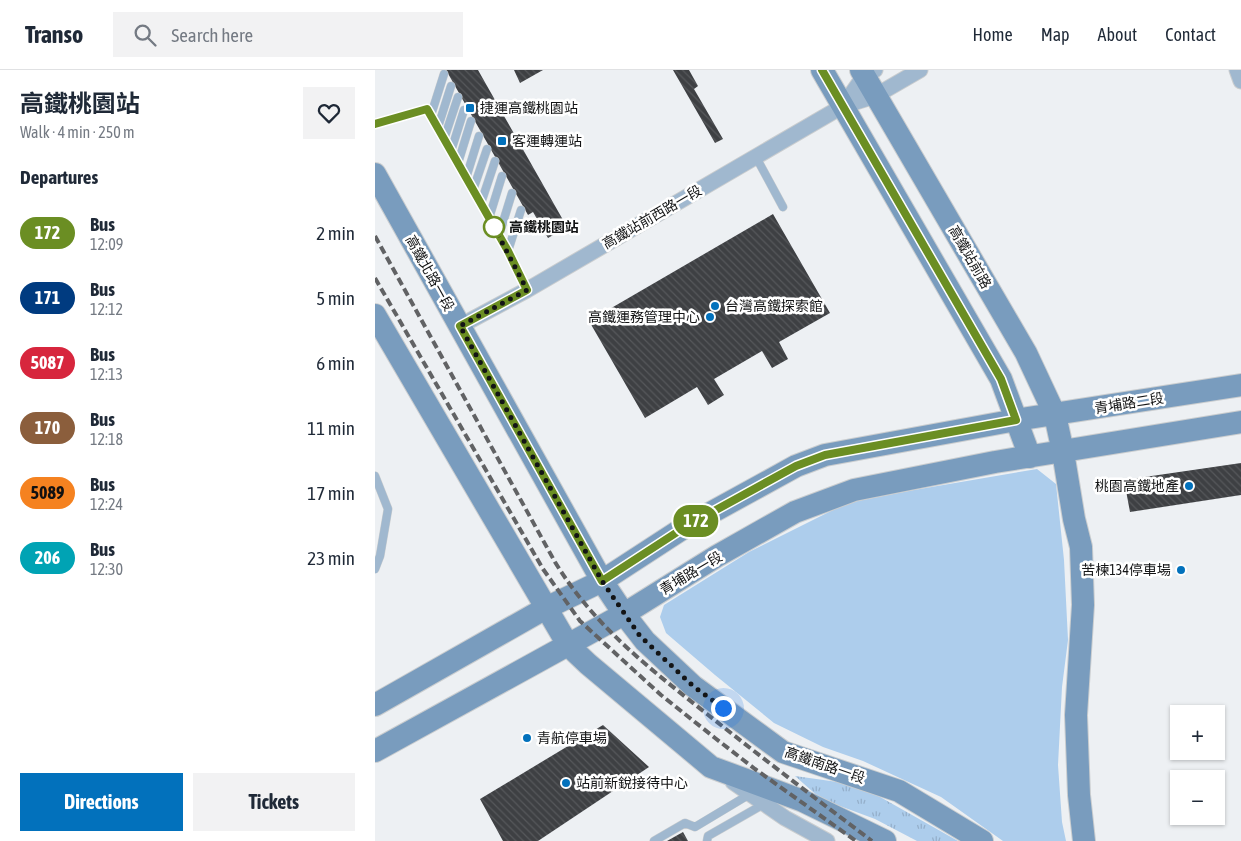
<!DOCTYPE html>
<html lang="en">
<head>
<meta charset="utf-8">
<style>
	body { margin:0; font-family:"Asap Condensed","Noto Sans TC",sans-serif; background:#f2f2f3; color:#1f2937; height:100vh; display:flex; flex-direction:column; font-size:19px; white-space:nowrap }
	* { box-sizing:border-box; margin:0 }
	p { font-size:16px; color:#747a83 }
	.icon { flex:none; width:28px; height:28px; fill:none; stroke:currentColor; stroke-width:2; stroke-linecap:round; stroke-linejoin:round }
	.map { position:relative; flex:1; overflow:hidden }
	.side { display:flex; flex-direction:column; background:#fff; width:375px }
	.side>* { flex:none }
	.badge { padding:0 10px; border-radius:16px; font-size:18px; line-height:32px }
	.tools { position:absolute; left:795px; top:635px; display:grid; gap:10px }
	.tools a { display:grid; place-items:center; width:55px; height:55px; border-radius:0px; background:#fff; box-shadow:0 1px 4px #0004; font-size:25px }
	.you { position:absolute; width:25px; height:25px; margin:-12px; border:4px solid #fff; border-radius:50%; background:#1a73e8; box-shadow:0 0 0 8px #1a73e833 }
	.map>.badge { position:absolute; translate:-50% -50%; box-shadow:0 0 0 2px #fff }
	h2 { padding:0 20px; font-size:19px; line-height:45px }
	.round { display:grid; place-items:center; flex:none; width:52px; height:52px; border-radius:0px; background:#f2f2f3 }
	.headline { display:flex; align-items:center; justify-content:space-between; height:85px; padding:0 20px }
	h1 { font-size:24px; font-weight:700; line-height:38px }
	.button { display:flex; gap:10px; margin-top:auto; padding:10px 20px }
	.button a { flex:1; height:58px; border-radius:0px; background:#0271bc; color:#fff; font-size:20px; font-weight:700; line-height:58px; text-align:center }
	.button a+a { background:#f2f2f3; color:#1f2937 }
	ul { padding:0; list-style:none }
	li { display:flex; align-items:center; gap:15px; height:65px; padding:0 20px }
	li div { flex:1 }
	li b { display:block; font-size:19px }
	li em { font-style:normal }
	li .badge { min-width:55px; font-weight:700; text-align:center }
	header { display:flex; align-items:center; gap:30px; box-sizing:border-box; height:70px; padding:0 25px; background:#fff; border-bottom:1px solid #e0e1e3 }
	header strong { font-size:24px }
	nav { display:flex; gap:28px; margin-inline-start:auto; font-size:18px }
	.search { width:350px; height:45px; background:#f2f2f3; display:flex; align-items:center; gap:12px; box-sizing:border-box; padding:0 18px; border-radius:0px; color:#747a83; font-size:19px }
	main { display:flex; flex:1; min-height:0 }
	.map>svg:first-child { display:block }
	.grass { fill:url(#grass-tufts) }
	.park { fill:#adcdec }
	.building { fill:url(#building-back-hatch) }
	.lines { fill:none; stroke-linecap:round; stroke-linejoin:round }
	.lane-casing { stroke:#cacdcf; stroke-width:9 }
	.street-casing { stroke:#cacdcf; stroke-width:17 }
	.secondary-casing { stroke:#cacdcf; stroke-width:24 }
	.lane { stroke:#a0b8cf; stroke-width:8 }
	.street { stroke:#a0b8cf; stroke-width:15 }
	.secondary { stroke:#799cbe; stroke-width:22 }
	.rail { stroke:#616264; stroke-width:4; stroke-dasharray:8 4; stroke-linecap:butt }
	.line-casing { stroke:#fff; stroke-width:11 }
	.line { stroke:#6b8e23; stroke-width:8 }
	.walk { stroke:#131415; stroke-width:5; stroke-dasharray:0 9 }
	.poi-dot { fill:#0271bc; stroke:#fff; stroke-width:2 }
	.stop-dot { fill:#fff; stroke:#6b8e23; stroke-width:2.5 }
	.labels { text-anchor:middle; dominant-baseline:central; stroke-width:5; stroke-linejoin:round; paint-order:stroke }
	.poi-label { font-size:14px; fill:#131415; stroke:#fff; text-anchor:start }
	.street-label { font-size:14px; fill:#131415; stroke:#fff }
	.stop-label { font-size:14px; font-weight:bold; fill:#131415; stroke:#fff; text-anchor:start }
</style>
</head>
<body>
<header>
<strong>Transo</strong>
<div class="search"><svg class="icon" aria-label="search" viewBox="0 0 24 24"><circle cx="10" cy="10" r="6"/><path d="M15 15l6 6"/></svg>Search here</div>
<nav><a>Home</a><a>Map</a><a>About</a><a>Contact</a></nav>
</header>
<main>
<section class="side">
<div class="headline"><div><h1>高鐵桃園站</h1><p>Walk · 4 min · 250 m</p></div><a class="round"><svg class="icon" aria-label="heart" viewBox="0 0 24 24"><path d="M12 20l-8-8c-3-5 5-10 8-4 3-6 11-1 8 4z"/></svg></a></div>
<h2>Departures</h2>
<ul>
<li><span class="badge" style="background:#6b8e23;color:#fff">172</span><div><b>Bus</b><p>12:09</p></div><em>2 min</em></li>
<li><span class="badge" style="background:#003b80;color:#fff">171</span><div><b>Bus</b><p>12:12</p></div><em>5 min</em></li>
<li><span class="badge" style="background:#d7263d;color:#fff">5087</span><div><b>Bus</b><p>12:13</p></div><em>6 min</em></li>
<li><span class="badge" style="background:#8b5e3c;color:#fff">170</span><div><b>Bus</b><p>12:18</p></div><em>11 min</em></li>
<li><span class="badge" style="background:#f58220;color:#111">5089</span><div><b>Bus</b><p>12:24</p></div><em>17 min</em></li>
<li><span class="badge" style="background:#00a3b4;color:#fff">206</span><div><b>Bus</b><p>12:30</p></div><em>23 min</em></li>
</ul>
<div class="button"><a>Directions</a><a>Tickets</a></div>
</section>
<div class="map">
<svg width="866" height="771" viewBox="0 0 866 771">
	<defs>
		<pattern id="grass-tufts" width="24" height="20" patternUnits="userSpaceOnUse" patternTransform="scale(1.25)"><rect width="24" height="20" fill="#adcdec"/><path d="M3 7l-1-3M5 7V3M7 7l1-3M15 17l-1-3M17 17v-4M19 17l1-3" fill="none" stroke="#94afca"/></pattern>
		<pattern id="building-back-hatch" width="6" height="6" patternUnits="userSpaceOnUse" patternTransform="scale(1.25)"><rect width="6" height="6" fill="#3e4043"/><path d="M-1 5l2 2M0 0l6 6M5-1l2 2" fill="none" stroke="#56585b"/></pattern>
	</defs>
	<rect width="100%" height="100%" fill="#edf0f3"/>
	<path class="grass" d="M420 706 484 715 583 771H542L500 749 446 729Z"/>
	<path class="park" d="M662 399 681 414 689 490 693 570 687 617 683 695 687 752 691 771H628L566 727 488 691 448 677 399 653 340 605 291 563 285 547 289 535 374 482 472 433 539 420Z"/>
	<path class="building" d="M71 0H103L192 157 173 168 158 142 153 145Z
		M139 0H168L145 13Z
		M298 0H314L323 16 319 19 348 69 340 73Z
		M398 144 455 243 404 272 413 289 397 298 387 281 339 309 349 325 333 335 322 317 270 348 214 251Z
		M866 393V425L755 442 749 410Z
		M228 655 274 697 163 771H128L105 729Z
		M308 762 313 771H292Z"/>
	<g class="lines">
		<g class="lane-casing">
			<path id="lane" d="M56 45 69 4
				M0 54 52 39 133 181 152 220
				M63 57 76 16
				M69 69 83 27
				M76 81 89 40
				M381 87 408 137
				M83 93 96 51
				M91 108 104 66
				M98 120 112 79
				M106 133 120 91
				M114 148 127 106
				M124 165 137 123
				M133 181 146 140
				M0 406 13 439 5 486 0 499
				M279 771 310 753 320 757 375 724
				M332 771 333 766 389 734"/>
		</g>
		<g class="street-casing">
			<path id="street" d="M862 0 866 11
				M468 36 489 6 500 0
				M85 256 152 220 468 36 500 26 545 0
				M358 712 410 748 452 771"/>
		</g>
		<g class="secondary-casing">
			<path id="secondary" d="M447 0 626 309 655 387
				M486 0 651 283 680 345 688 382 699 449 706 477 708 535 701 645 704 725 709 771
				M0 104 227 511 249 544 270 571 318 616 408 682 524 721 607 771
				M0 245 193 575 213 594 336 697 428 731 510 771
				M0 635 171 538 227 511 310 457 421 396 450 385 641 350 866 315
				M0 681 249 544 342 486 420 442 479 420 620 392 866 352"/>
		</g>
		<use href="#lane" class="lane"/>
		<use href="#street" class="street"/>
		<use href="#secondary" class="secondary"/>
		<path class="rail" d="M0 166 180 492C219 556 274 598 332 644 386 687 441 729 497 771
			M0 208 168 499 205 551 286 625 340 668 380 699 481 771"/>
	</g>
	<g class="lines">
		<g class="line-casing">
			<path id="line" d="M0 54 52 39 133 181 152 220 85 256 227 511 310 457 421 396 450 385 641 350 626 309 447 0"/>
		</g>
		<use href="#line" class="line"/>
		<path class="walk" d="M119 157 152 220 85 256 227 511 265 566 318 616 348 638"/>
	</g>
	<g class="poi-dot">
		<rect x="90" y="33" width="10" height="10" rx="2.5"/>
		<rect x="122" y="66" width="10" height="10" rx="2.5"/>
		<circle cx="340" cy="236" r="5"/>
		<circle cx="335" cy="247" r="5"/>
		<circle cx="814" cy="416" r="5"/>
		<circle cx="806" cy="500" r="5"/>
		<circle cx="152" cy="668" r="5"/>
		<circle cx="191" cy="713" r="5"/>
	</g>
	<circle class="stop-dot" cx="119" cy="157" r="10"/>
	<g class="labels">
		<g class="poi-label">
			<text x="105" y="38">捷運高鐵桃園站</text>
			<text x="137" y="71">客運轉運站</text>
			<text x="350" y="236">台灣高鐵探索館</text>
			<text x="325" y="247" text-anchor="end">高鐵運務管理中心</text>
			<text x="804" y="416" text-anchor="end">桃園高鐵地產</text>
			<text x="796" y="500" text-anchor="end">苦楝134停車場</text>
			<text x="162" y="668">青航停車場</text>
			<text x="201" y="713">站前新銳接待中心</text>
		</g>
		<g class="street-label">
			<text transform="translate(277 147) rotate(-30)">高鐵站前西路一段</text>
			<text transform="translate(595 187) rotate(60)">高鐵站前路</text>
			<text transform="translate(55 203) rotate(61)">高鐵北路一段</text>
			<text transform="translate(754 333) rotate(-9)">青埔路二段</text>
			<text transform="translate(316 503) rotate(-31)">青埔路一段</text>
			<text transform="translate(450 695) rotate(19)">高鐵南路一段</text>
		</g>
		<g class="stop-label">
			<text x="134" y="157">高鐵桃園站</text>
		</g>
	</g>
</svg>
<div class="tools">
<a>+</a>
<a>−</a>
</div>
<div class="you" style="left:348px;top:638px"></div>
<b class="badge" style="left:321px;top:451px;background:#6b8e23;color:#fff">172</b>
</div>
</main>
</body>
</html>
